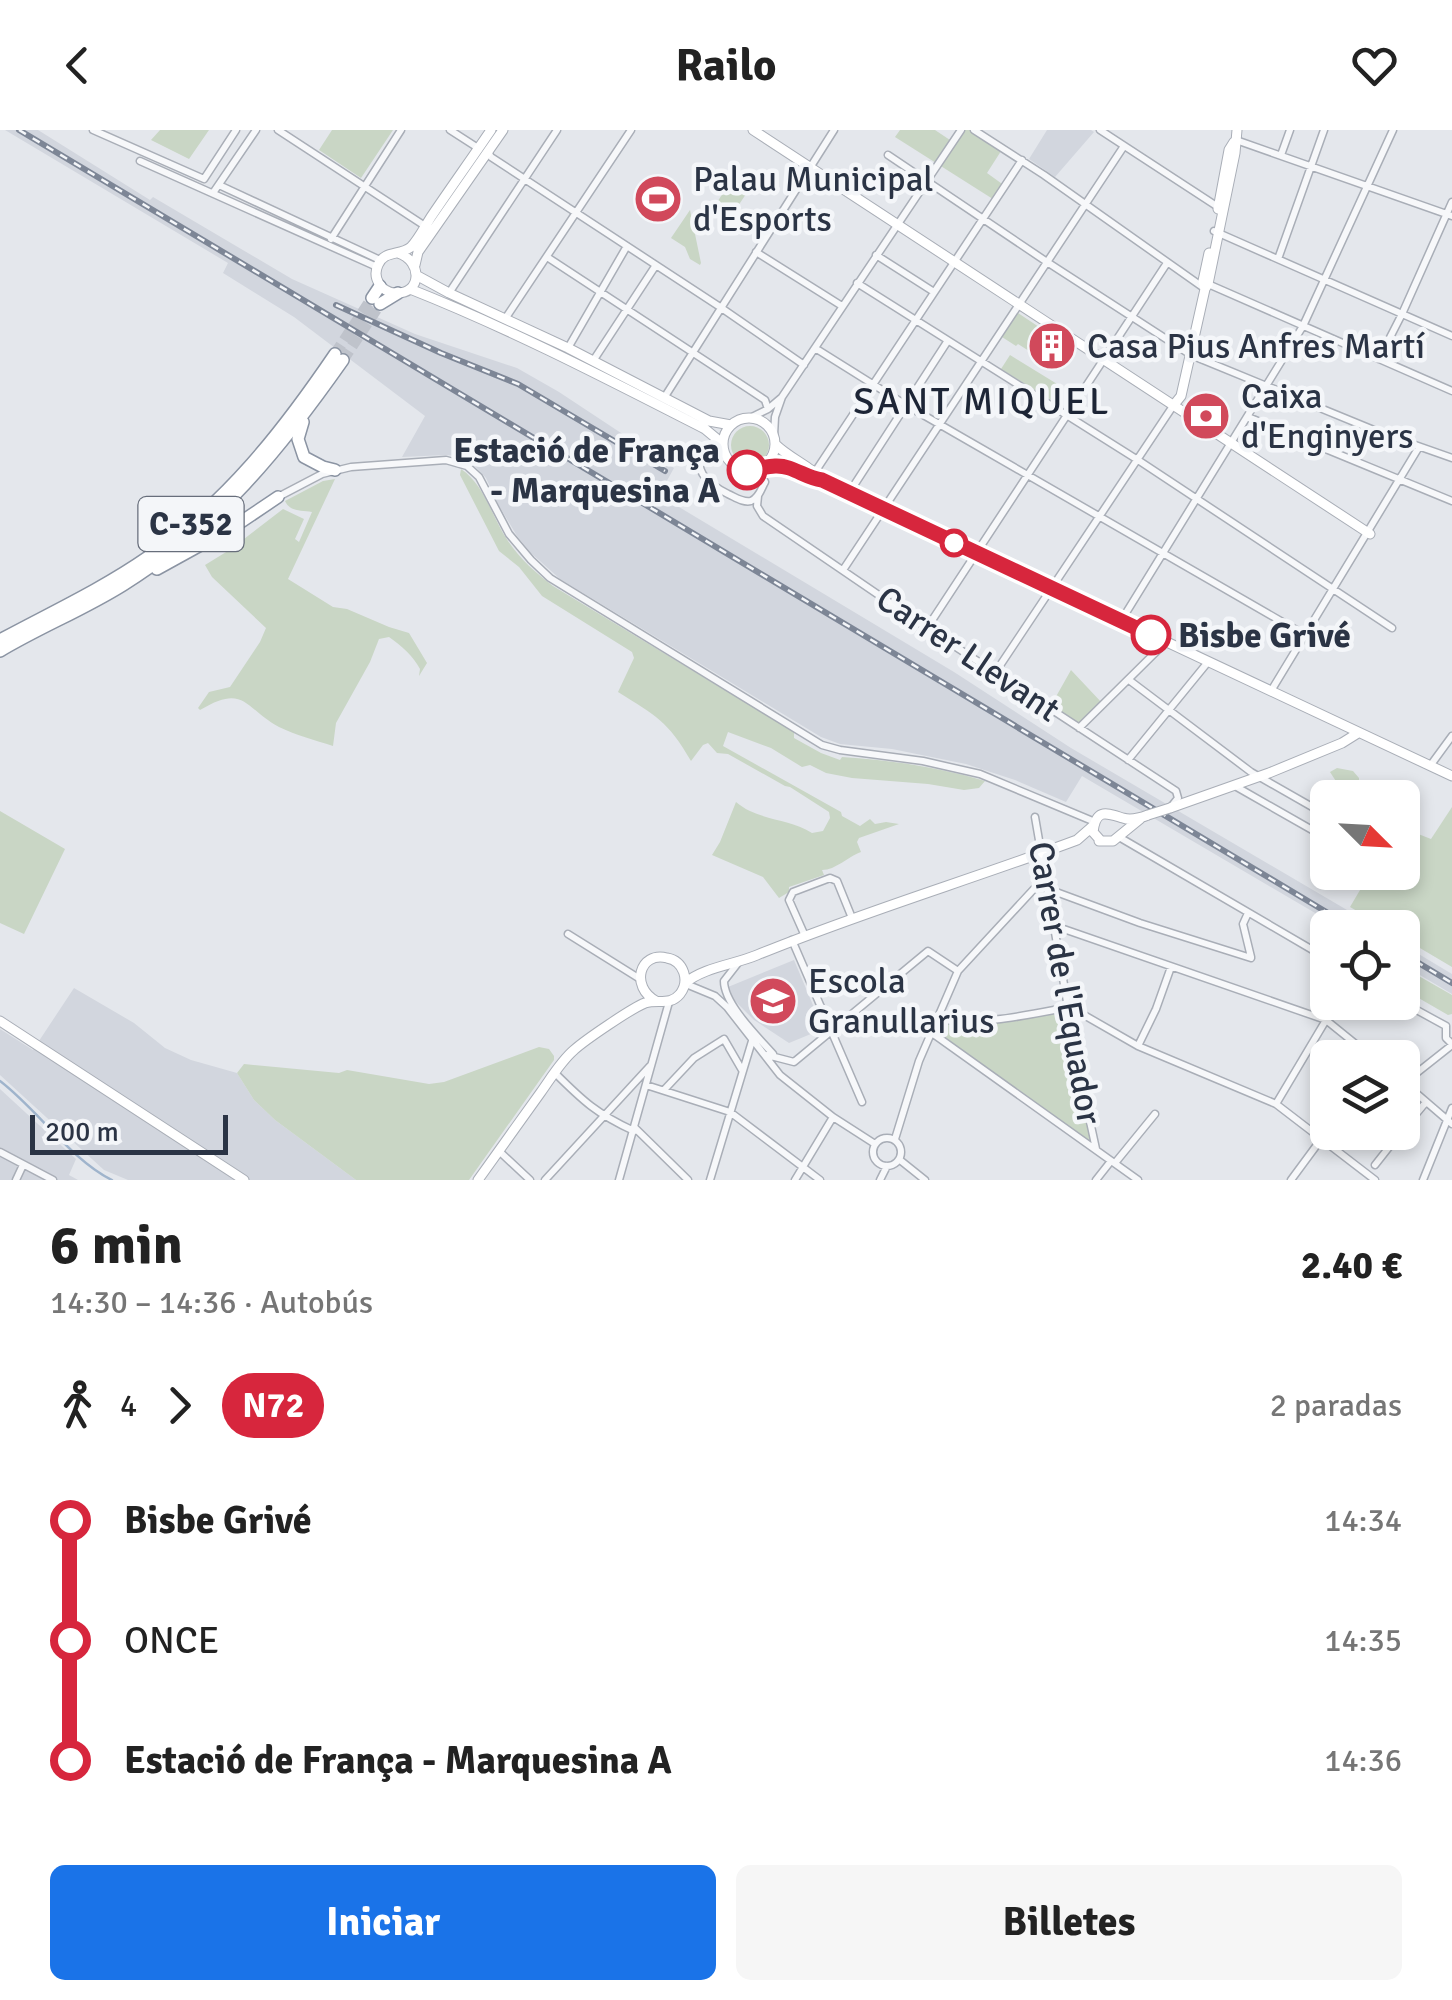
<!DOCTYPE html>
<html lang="es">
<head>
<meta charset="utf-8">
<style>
	body { margin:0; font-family:Signika,sans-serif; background:#f6f6f6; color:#222; height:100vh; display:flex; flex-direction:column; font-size:38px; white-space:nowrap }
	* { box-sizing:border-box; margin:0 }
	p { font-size:32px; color:#767676 }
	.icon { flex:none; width:55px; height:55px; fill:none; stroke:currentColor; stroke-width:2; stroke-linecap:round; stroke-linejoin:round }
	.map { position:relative; height:1050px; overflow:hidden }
	.sheet { display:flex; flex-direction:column; background:#fff; flex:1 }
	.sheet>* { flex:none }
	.badge { padding:0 20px; border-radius:32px; font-size:35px; line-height:65px }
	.needle { width:65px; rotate:114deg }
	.buttons { position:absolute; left:1310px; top:650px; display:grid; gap:20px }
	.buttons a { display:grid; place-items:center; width:110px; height:110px; border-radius:15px; background:#fff; box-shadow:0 5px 15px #0003; font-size:50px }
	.scale { position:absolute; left:30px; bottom:25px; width:198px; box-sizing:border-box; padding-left:10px; border:5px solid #2b3445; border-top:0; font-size:28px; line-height:35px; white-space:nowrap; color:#2b3445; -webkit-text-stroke:8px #f4f6f9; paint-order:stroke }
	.map>.badge { position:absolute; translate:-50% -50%; box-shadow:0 0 0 5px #fff }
	.legs { display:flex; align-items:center; gap:15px; height:110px; padding:0 50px; font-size:32px }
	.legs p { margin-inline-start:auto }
	.headline { display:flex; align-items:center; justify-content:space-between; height:170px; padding:0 50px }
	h1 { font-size:55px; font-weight:700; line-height:75px }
	.button { display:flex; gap:20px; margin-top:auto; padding:20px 50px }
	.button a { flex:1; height:115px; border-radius:15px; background:#1a73e8; color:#fff; font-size:40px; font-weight:700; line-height:115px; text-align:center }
	.button a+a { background:#f6f6f6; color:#222 }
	ul { padding:0 50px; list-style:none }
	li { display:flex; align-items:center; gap:35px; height:120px; font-size:38px }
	li i { display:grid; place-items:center; width:15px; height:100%; margin:0 12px; background:currentColor }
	li i::after { content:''; width:25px; height:25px; margin:-12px; border:8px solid; border-radius:50%; background:#fff }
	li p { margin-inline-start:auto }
	li:first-child i { background:linear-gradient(#0000 50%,currentColor 0) }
	li:last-child i { background:linear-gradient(currentColor 50%,#0000 0) }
	header { display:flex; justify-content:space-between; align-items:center; height:130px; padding:0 50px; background:#fff; font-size:45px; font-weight:700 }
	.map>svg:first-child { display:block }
	.built { fill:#d2d6de }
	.green { fill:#c9d6c5 }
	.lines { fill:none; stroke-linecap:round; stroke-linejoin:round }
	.stream { stroke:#9fb4cc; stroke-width:2.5 }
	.highway-tunnel { stroke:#bfc3cb; stroke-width:11; stroke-dasharray:11 5.5; stroke-linecap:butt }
	.street-casing { stroke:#a9aeb7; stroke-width:9 }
	.secondary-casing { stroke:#a9aeb7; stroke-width:11 }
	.highway-casing { stroke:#8b94a3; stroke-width:14 }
	.street { stroke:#f7f8fa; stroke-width:6 }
	.secondary { stroke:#fff; stroke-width:9 }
	.highway { stroke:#fff; stroke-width:11 }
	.rail-casing { stroke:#7d8696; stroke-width:6 }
	.rail { stroke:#f4f6f9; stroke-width:2.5; stroke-dasharray:8; stroke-linecap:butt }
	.secondary-bridge-casing { stroke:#a9aeb7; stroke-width:11; stroke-linecap:butt }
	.secondary-bridge { stroke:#fff; stroke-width:9 }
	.line-1-casing { stroke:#fff; stroke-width:22 }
	.line-1 { stroke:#d7263d; stroke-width:15 }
	.stop-1-dot { fill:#fff; stroke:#d7263d; stroke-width:5 }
	.labels { text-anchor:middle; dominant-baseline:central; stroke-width:9; stroke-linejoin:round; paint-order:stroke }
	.shield { fill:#f4f6f9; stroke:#676e7b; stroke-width:2.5 }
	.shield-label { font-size:32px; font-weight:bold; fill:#2b3445 }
	.poi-label { font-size:35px; fill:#2b3445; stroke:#f4f6f9; text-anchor:start }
	.stop-label { font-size:35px; font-weight:bold; fill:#2b3445; stroke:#f4f6f9; text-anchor:end }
	.street-label { font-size:35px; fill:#2b3445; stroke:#f4f6f9 }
	.neighbourhood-label { font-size:38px; letter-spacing:2.5px; fill:#1d2536; stroke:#f4f6f9 }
</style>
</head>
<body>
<header><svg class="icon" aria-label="back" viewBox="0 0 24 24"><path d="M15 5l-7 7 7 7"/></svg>Railo<svg class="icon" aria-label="heart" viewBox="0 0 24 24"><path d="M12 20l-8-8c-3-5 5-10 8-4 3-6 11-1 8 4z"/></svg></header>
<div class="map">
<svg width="1452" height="1050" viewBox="0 0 1452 1050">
	<rect width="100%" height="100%" fill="#e4e7ec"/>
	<path class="built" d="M5 0H38L150 70 153 67 292 149 415 204 517 238 559 262 674 338 659 365 954 542 1071 618 1376 797H1339L1082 646 1066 672 1015 650 966 634 892 619 840 614 821 607 560 449 531 423 517 406 498 374 486 348 474 335 456 326 446 325 402 327 425 286 294 187 223 143 228 133Z
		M1047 0H1091L1094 2 1055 47 1029 29Z
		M1402 814 1452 844V864L1403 835Z
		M794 830 823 899 789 913 754 890 734 870 728 857Z
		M74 858 134 893 165 918 191 930 237 943 254 970 275 990 356 1050H128L104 1040 0 945V899L33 920Z
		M0 959 76 1029 69 1045 78 1050H0Z"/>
	<path class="green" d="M160 0H209L189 29 151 10Z
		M332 0H393L361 48 319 20Z
		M900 0H935L953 12 961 0H974L1003 18 987 43 1005 56 996 71 895 7Z
		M737 41 754 52 732 85 716 74Z
		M690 80 701 133 700 135 690 129 685 117 671 108Z
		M1018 183 1051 205 1037 226 1018 214 1016 216 1002 207Z
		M1010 225 1062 257 1053 271 1001 239Z
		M731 315a19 19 0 1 1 38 0a19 19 0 1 1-38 0Z
		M461 339C485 355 492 388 508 411 520 429 536 443 553 456L794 602V608L821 623 840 630 842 627C890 630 938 637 985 651L979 658 964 660 928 654 852 648 826 643 810 635 802 637 771 618 728 602 723 616 841 682 842 686 860 696 870 689 875 694 886 692 899 694 859 708 857 712 861 722C847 727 836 740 822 740L824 745 789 757V762L779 768 763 747 712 725 720 712 736 672C758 691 789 688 812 703L823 701 830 688 829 682 790 657 785 656 728 624 717 623 708 613 703 615 691 631C668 591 656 586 618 562L634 528 632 522 542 466 519 437 499 421 460 345Z
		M335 349 288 449 333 477 347 479 389 497 409 503 427 533 419 546 420 539C413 526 402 516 389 507L379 509 370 532 336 593 333 616C315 610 295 605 279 597 244 578 245 553 200 580L198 578 209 562 230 557 260 512 266 498 212 447 205 435 231 419 283 379 304 389 295 409 299 412 312 382C301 380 290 382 285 371L323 351Z
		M1071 540 1103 574 1079 598 1049 579Z
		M1337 638 1353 641 1359 648V656L1374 667H1348L1340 662 1341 659 1330 642Z
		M1452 677V837L1403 808 1402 798 1385 797 1350 777 1370 743 1380 745 1381 743 1402 742 1403 698 1431 709Z
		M0 681 65 719 24 804 0 793Z
		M1403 837 1452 865V884L1448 885 1403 859Z
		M1070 877 1096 1019 932 903 938 889C982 896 1027 885 1070 877Z
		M539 917 549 919 554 926V930L469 1050H356L275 990 254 970 237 943 244 934 339 943 347 940 429 954 444 952Z"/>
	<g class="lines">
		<path class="stream" d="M0 951C38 980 71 1030 112 1050"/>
		<path class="highway-tunnel" d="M335 224 372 168
			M343 230 380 174"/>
		<g class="street-casing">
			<path id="street" d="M93 0 204 49
				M278 0 425 96
				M450 0 478 18
				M974 0 1044 45 1204 158
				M1100 0 1218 77
				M1236 10 1452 86
				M488 22 491 27 720 177 804 235
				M888 25 1047 132 1191 225 1381 303 1452 328
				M1281 25 1290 0
				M140 31 377 137
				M204 49 236 0
				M219 55 380 130
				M213 63 256 0
				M1214 101 1452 206
				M331 109 401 0
				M756 122 842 176
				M876 125 934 162
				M547 127 759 266 765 270 768 279
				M1278 129 1324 0
				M857 153 1141 332 1392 498
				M1208 154 1452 261
				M449 163 557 0
				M505 189 631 0
				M568 218 627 116
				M815 218 906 275 1305 505
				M1379 229 1402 184 1452 72
				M593 231 656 135
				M664 268 834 0
				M1248 287 1452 371
				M750 288 768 279 781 268
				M774 305 775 287 782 267 961 0
				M723 320 709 316C687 337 708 354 728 364 735 367 743 373 751 371 759 368 761 359 765 352L758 339
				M815 342 1022 30
				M849 363 947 212
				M758 366 757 376 763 386 927 498 1176 661 1178 668 1170 678
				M278 367 322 344 351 337 446 330 467 336 479 347 509 404 531 430 550 448 822 615 840 620 923 631 980 644 1095 692
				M843 440 1124 16
				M1121 491 1303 196 1393 0
				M927 498 1167 133
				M995 543 1173 276
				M1129 550 1251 642 1328 686
				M1271 561 1419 317
				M1079 598 1166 512
				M1128 630 1208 532
				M1430 636 1452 606
				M1235 656 1328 709
				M1035 687 1079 941 1096 1019
				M1119 707 1328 829
				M1048 759 1140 793 1251 828
				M1248 783 1243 794 1251 827
				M1055 796 1326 890 1373 928
				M568 804 640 849
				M805 806 789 770 793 762 830 748 837 751 852 788
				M792 810 862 972
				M738 833 724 851C724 874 758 907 773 924
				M686 854 715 866 727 877 780 945 833 987 875 1014
				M1402 872 1446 896
				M938 889C981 896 1027 885 1070 877L1138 916 1276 974 1375 1050
				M1446 896V908L1452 914
				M932 903 1138 1050
				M1138 916 1156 879 1171 837
				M767 925 794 932 928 821 958 841
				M555 943C583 971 597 984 634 1001
				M1402 951 1452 994
				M1404 953 1452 915
				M646 955 730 982 820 1050
				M664 960 694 928 724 909 742 940
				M1276 974 1326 890
				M635 998 688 1050
				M1402 1001 1426 972
				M873 1022a14 14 0 1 1 28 0a14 14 0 1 1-28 0Z
				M895 1009 919 931 958 841 1044 748
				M499 1021 530 1050
				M0 1022 53 1050
				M900 1030 925 1050
				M1115 1033 1155 984
				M1375 1035 1401 1002
				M16 1050 23 1035
				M545 1050 650 936
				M619 1050 669 872
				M710 1050 752 911
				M795 1050 833 987
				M880 1050 887 1036
				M1096 1050 1111 1031
				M1291 1050 1322 1008 1330 1002
				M1423 1050 1452 978"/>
		</g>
		<g class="secondary-casing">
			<path id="secondary" d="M753 0 1370 404
				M1218 79 1229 20 1234 12
				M398 123C423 131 422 165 395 163 381 162 372 148 378 135 384 120 400 126 411 117 419 109 426 94 433 84 452 56 472 28 491 0
				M415 135 418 122 503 0
				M416 145 449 163 568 218 709 291 731 295
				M410 159C511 199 607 249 705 299L723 314
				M1205 159 1203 151 1209 123
				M1173 276 1181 266 1205 159 1208 154 1235 23 1237 0
				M723 314a26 26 0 1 1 52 0a26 26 0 1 1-52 0Z
				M775 314C790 329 811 336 822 350
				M765 335 786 337 812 349 822 350 1452 646
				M1170 678 1269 643 1342 613 1358 603
				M1099 711H1113L1140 689
				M1101 711 1093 702C1096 678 1106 683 1123 688 1131 691 1140 688 1148 685
				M685 853C705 837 733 835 757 825 862 782 970 750 1077 710L1093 696
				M0 891 244 1050
				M478 1050C499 1021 520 991 541 962 551 948 561 931 574 920 585 910 632 878 645 873 658 869 670 876 680 864 690 851 684 831 667 828 639 821 630 857 656 871"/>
		</g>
		<g class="highway-casing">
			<path id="highway" d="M372 168 380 156
				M380 174 398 163
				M303 292 298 309 304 327 323 337 335 340
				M157 439 235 396 278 367
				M0 510C50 483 102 459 148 427 227 372 282 302 335 224
				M0 521C40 497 83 480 123 455 219 395 279 321 343 230"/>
		</g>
		<use href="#street" class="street"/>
		<use href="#secondary" class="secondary"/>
		<use href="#highway" class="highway"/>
		<g class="rail-casing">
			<path id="rail" d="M19 0 1353 798
				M336 175 441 223 518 254 665 341
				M1402 823 1452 853"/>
		</g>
		<use href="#rail" class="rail"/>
		<g class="secondary-bridge-casing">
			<path id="secondary-bridge" d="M1148 685 1170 678"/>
		</g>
		<use href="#secondary-bridge" class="secondary-bridge"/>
	</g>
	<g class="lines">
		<g class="line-1-casing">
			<path id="line-1" d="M747 340C763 339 774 333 789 338 801 342 809 348 822 350L1151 505"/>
		</g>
		<use href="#line-1" class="line-1"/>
	</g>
	<defs>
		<g id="stadium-disc" transform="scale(2.5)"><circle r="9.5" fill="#d1495b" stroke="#f4f6f9"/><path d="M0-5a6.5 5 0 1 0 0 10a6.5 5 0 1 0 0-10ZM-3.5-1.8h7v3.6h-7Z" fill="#fff"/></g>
		<g id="building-disc" transform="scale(2.5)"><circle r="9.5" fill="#d1495b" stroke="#f4f6f9"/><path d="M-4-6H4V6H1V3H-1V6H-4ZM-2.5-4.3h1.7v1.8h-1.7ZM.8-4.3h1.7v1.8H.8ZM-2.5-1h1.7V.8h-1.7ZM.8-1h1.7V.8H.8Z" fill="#fff"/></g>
		<g id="bank-disc" transform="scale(2.5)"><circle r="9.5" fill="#d1495b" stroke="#f4f6f9"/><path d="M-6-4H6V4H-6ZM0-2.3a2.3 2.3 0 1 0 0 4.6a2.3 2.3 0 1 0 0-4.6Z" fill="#fff"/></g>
		<g id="school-disc" transform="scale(2.5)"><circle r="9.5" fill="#d1495b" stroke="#f4f6f9"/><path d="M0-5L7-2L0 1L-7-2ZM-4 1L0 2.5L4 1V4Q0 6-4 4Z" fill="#fff"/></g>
	</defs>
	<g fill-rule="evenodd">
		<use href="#stadium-disc" x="658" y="69"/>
		<use href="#building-disc" x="1052" y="216"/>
		<use href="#bank-disc" x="1206" y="286"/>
		<use href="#school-disc" x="773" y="871"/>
	</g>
	<g class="stop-1-dot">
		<circle cx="747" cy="340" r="18"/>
		<circle cx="954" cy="413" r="12"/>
		<circle cx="1151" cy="505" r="18"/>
	</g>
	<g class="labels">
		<rect class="shield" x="138.5" y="367" width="105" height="54" rx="8"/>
		<g class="shield-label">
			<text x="191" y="394">C-352</text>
		</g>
		<g class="poi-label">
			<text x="693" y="49">Palau Municipal<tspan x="693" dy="40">d'Esports</tspan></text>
			<text x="1087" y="216">Casa Pius Anfres Martí</text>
			<text x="1241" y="266">Caixa<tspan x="1241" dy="40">d'Enginyers</tspan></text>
			<text x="808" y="851">Escola<tspan x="808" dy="40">Granullarius</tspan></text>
		</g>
		<g class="stop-label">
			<text x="720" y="320">Estació de França<tspan x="720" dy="40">- Marquesina A</tspan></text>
			<text x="1178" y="505" text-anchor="start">Bisbe Grivé</text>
		</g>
		<g class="street-label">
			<text transform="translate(968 524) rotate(34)">Carrer Llevant</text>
			<text transform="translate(1065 853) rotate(80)">Carrer de l'Equador</text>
		</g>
		<g class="neighbourhood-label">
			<text x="982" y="271">SANT MIQUEL</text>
		</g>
	</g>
</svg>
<div class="buttons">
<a><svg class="needle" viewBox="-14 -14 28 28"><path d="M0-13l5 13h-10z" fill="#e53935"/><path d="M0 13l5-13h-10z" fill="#767676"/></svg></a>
<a><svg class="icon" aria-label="locate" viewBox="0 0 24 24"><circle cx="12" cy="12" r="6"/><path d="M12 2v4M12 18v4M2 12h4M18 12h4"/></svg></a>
<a><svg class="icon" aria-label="layers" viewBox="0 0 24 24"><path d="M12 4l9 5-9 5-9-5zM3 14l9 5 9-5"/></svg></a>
</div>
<div class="scale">200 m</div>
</div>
<section class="sheet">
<div class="headline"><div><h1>6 min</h1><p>14:30 – 14:36 · Autobús</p></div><b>2.40 €</b></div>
<div class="legs"><svg class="icon" aria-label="walk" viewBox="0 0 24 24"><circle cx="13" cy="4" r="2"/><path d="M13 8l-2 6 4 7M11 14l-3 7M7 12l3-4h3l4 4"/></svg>4<svg class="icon" aria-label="forward" viewBox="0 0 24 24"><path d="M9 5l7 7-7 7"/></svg><b class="badge" style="background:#d7263d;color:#fff">N72</b><p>2 paradas</p></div>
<ul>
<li><i style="color:#d7263d"></i><b>Bisbe Grivé</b><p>14:34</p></li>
<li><i style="color:#d7263d"></i><span>ONCE</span><p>14:35</p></li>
<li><i style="color:#d7263d"></i><b>Estació de França - Marquesina A</b><p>14:36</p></li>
</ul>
<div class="button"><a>Iniciar</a><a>Billetes</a></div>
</section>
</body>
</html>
